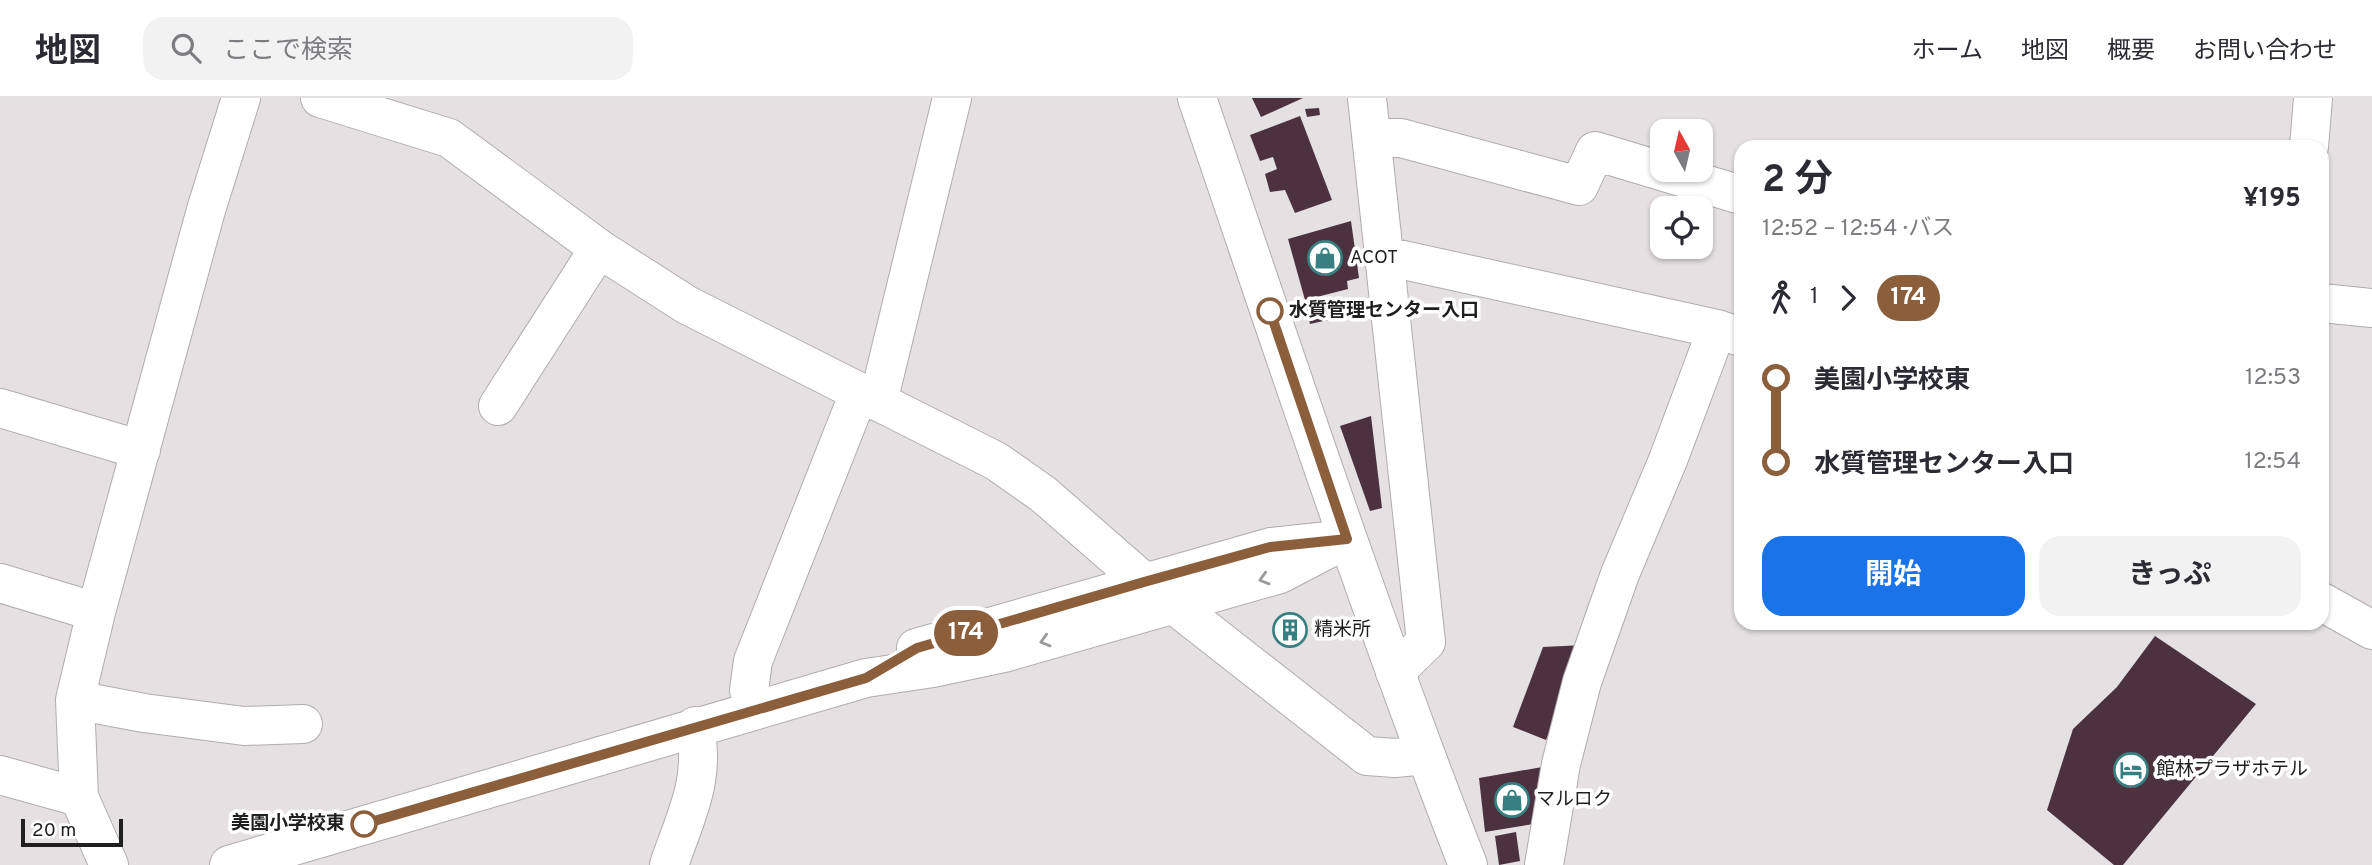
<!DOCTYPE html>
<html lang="ja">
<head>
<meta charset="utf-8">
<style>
	body { margin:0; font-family:Overpass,"Noto Sans JP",sans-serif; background:#f2f2f3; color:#2b2b33; height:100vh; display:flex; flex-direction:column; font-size:26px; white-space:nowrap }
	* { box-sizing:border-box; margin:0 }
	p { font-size:23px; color:#7c7c81 }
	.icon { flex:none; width:38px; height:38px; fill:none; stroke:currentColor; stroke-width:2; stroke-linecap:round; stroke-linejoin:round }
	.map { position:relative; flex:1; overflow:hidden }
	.drawer { position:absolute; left:1734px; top:42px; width:595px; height:490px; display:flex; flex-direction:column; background:#fff; border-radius:21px; box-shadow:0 2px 5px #0004 }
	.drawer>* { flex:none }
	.badge { padding:0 14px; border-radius:23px; font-size:24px; line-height:46px }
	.needle { width:46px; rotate:352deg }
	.buttons { position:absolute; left:1650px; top:21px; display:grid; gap:14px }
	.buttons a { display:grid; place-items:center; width:63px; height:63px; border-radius:14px; background:#fff; box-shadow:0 2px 5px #0004; font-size:35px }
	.scale { position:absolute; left:21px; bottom:18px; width:102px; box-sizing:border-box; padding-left:7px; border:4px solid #201f20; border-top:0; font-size:19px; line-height:24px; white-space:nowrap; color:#201f20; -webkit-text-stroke:5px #fff; paint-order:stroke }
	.map>.badge { position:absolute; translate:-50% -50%; box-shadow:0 0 0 4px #fff }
	.legs { display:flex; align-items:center; gap:10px; height:77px; padding:0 28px; font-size:23px }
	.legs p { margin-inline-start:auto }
	.summary { display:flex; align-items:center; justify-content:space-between; height:119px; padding:0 28px }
	h1 { font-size:38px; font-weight:700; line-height:52px }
	.button { display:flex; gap:14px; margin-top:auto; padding:14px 28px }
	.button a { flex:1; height:80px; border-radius:21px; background:#1a73e8; color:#fff; font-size:28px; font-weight:700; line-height:80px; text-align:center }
	.button a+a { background:#f2f2f3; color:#2b2b33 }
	ul { padding:0 28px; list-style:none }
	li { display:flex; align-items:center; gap:24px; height:84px; font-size:26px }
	li i { display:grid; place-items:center; width:10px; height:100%; margin:0 9px; background:currentColor }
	li i::after { content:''; width:18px; height:18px; margin:-9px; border:5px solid; border-radius:50%; background:#fff }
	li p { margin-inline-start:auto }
	li:first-child i { background:linear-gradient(#0000 50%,currentColor 0) }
	li:last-child i { background:linear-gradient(currentColor 50%,#0000 0) }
	header { display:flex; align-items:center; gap:42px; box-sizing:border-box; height:98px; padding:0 35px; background:#fff; border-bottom:2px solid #e1e1e2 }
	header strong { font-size:33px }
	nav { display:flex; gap:38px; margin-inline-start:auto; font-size:24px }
	.search { width:490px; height:63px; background:#f2f2f3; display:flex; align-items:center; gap:18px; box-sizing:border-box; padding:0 24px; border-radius:21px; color:#7c7c81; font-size:26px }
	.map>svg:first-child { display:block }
	.building { fill:#4c313f }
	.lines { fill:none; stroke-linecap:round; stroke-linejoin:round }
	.minor-casing { stroke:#b0acae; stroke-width:40 }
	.major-casing { stroke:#b0acae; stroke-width:40 }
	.minor { stroke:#fff; stroke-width:38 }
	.major { stroke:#fff; stroke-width:38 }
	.oneway { stroke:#9b9a9b }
	.line-1-casing { stroke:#fff; stroke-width:16 }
	.line-1 { stroke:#8b5e3c; stroke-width:10 }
	.stop-1-dot { fill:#fff; stroke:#8b5e3c; stroke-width:3.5 }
	.labels { text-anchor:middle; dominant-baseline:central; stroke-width:7; stroke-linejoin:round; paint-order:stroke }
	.poi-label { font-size:19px; fill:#201f20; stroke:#fff; text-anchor:start }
	.stop-label { font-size:19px; font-weight:bold; fill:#201f20; stroke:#fff; text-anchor:start }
</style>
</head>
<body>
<header>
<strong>地図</strong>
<div class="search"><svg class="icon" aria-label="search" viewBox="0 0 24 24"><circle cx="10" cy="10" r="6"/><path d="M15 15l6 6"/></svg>ここで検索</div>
<nav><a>ホーム</a><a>地図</a><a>概要</a><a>お問い合わせ</a></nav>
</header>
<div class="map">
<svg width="2372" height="767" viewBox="0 0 2372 767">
	<rect width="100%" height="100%" fill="#e5e1e3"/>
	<path class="building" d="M1252 0H1303L1261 19Z
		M1319 10 1320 17 1307 19 1305 11Z
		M1300 18 1332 102 1295 115 1285 92 1270 94 1265 76 1277 71 1273 59 1260 63 1250 37Z
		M1351 123 1359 180 1347 183 1348 191 1305 202 1288 141Z
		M1323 204 1328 222 1310 226 1305 207Z
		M1371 318 1382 410 1370 413 1340 328Z
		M1300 523 1303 535 1281 540 1277 528Z
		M2155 538 2256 606 2123 767H2114L2047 712 2073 631 2117 589Z
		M1584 547 1546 642 1513 629 1543 549Z
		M1548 668 1540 725 1485 734 1479 680Z
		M1516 734 1520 763 1499 767 1495 738Z"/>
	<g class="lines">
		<g class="minor-casing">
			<path id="minor" d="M320 0 449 40 601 152 687 207 996 363 1043 396 1144 484
				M1367 0 1426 544 1395 574
				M1372 40H1401L1579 88 1595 53 1741 97
				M2309 49 2313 0
				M1385 158 1717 231 1741 239
				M2322 205 2372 210
				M878 304 952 0
				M498 308 589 166 601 152
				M0 310 141 352
				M0 485 96 514
				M2322 504 2372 532
				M1173 506 1367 658 1395 660 1425 657
				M916 550 1271 449 1328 443
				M75 602 144 615 244 628 303 626
				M754 611 749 592 753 563 859 295
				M0 677 79 699
				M109 767 79 699 75 602 96 514 206 112 241 0
				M229 767 866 580 933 570 1004 555 1280 476 1347 441
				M669 767C686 717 706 682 695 628
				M1544 767 1561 666 1582 584 1620 476 1668 362 1717 231"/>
		</g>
		<g class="major-casing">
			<path id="major" d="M1197 0C1285 257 1369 514 1468 767"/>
		</g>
		<use href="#minor" class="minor"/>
		<use href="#major" class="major"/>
	</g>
	<defs><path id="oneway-chevron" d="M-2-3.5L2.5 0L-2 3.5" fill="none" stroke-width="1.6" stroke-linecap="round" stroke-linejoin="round" transform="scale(1.75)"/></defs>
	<g class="oneway">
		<use href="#oneway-chevron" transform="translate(1264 481) rotate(164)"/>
		<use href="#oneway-chevron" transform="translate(1045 543) rotate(164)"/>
	</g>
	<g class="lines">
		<g class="line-1-casing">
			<path id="line-1" d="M364 726 866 580 917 550 1144 484 1270 449 1347 441 1270 213"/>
		</g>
		<use href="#line-1" class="line-1"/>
	</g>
	<defs>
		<g id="shop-ring" transform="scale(1.75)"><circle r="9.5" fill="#fff" stroke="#377f80" stroke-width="1.5"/><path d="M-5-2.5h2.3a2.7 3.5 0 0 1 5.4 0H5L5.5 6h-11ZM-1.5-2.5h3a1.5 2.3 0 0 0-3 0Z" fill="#377f80"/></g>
		<g id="building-ring" transform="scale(1.75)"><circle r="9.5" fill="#fff" stroke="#377f80" stroke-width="1.5"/><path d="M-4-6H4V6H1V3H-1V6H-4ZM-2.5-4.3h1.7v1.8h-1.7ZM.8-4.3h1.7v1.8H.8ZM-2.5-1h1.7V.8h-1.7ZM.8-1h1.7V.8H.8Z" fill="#377f80"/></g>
		<g id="hotel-ring" transform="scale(1.75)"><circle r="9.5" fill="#fff" stroke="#377f80" stroke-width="1.5"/><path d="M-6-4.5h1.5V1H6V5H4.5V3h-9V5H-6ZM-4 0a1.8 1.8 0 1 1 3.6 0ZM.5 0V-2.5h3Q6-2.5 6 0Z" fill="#377f80"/></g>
	</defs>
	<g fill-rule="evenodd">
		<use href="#shop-ring" x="1325" y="160"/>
		<use href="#building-ring" x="1290" y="532"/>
		<use href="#hotel-ring" x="2131" y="672"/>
		<use href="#shop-ring" x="1512" y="702"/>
	</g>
	<g class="stop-1-dot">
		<circle cx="1270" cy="213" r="12"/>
		<circle cx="364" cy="726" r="12"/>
	</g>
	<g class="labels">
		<g class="poi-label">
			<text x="1350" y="160">ACOT</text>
			<text x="1314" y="532">精米所</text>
			<text x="2156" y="672">館林プラザホテル</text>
			<text x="1536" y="702">マルロク</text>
		</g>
		<g class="stop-label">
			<text x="1289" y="213">水質管理センター入口</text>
			<text x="345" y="726" text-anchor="end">美園小学校東</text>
		</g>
	</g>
</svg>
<div class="buttons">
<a><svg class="needle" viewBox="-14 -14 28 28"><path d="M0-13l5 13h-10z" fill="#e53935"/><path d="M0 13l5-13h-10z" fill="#7c7c81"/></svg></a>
<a><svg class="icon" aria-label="locate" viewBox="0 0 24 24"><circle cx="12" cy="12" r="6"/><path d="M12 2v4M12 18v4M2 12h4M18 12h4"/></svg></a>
</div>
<div class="scale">20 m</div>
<b class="badge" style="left:966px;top:535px;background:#8b5e3c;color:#fff">174</b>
<section class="drawer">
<div class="summary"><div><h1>2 分</h1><p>12:52 – 12:54 · バス</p></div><b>¥195</b></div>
<div class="legs"><svg class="icon" aria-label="walk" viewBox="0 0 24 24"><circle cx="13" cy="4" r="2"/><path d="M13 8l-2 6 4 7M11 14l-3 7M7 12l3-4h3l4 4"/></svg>1<svg class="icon" aria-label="forward" viewBox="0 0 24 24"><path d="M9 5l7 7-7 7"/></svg><b class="badge" style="background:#8b5e3c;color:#fff">174</b></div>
<ul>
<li><i style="color:#8b5e3c"></i><b>美園小学校東</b><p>12:53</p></li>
<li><i style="color:#8b5e3c"></i><b>水質管理センター入口</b><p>12:54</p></li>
</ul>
<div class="button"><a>開始</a><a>きっぷ</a></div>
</section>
</div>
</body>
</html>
